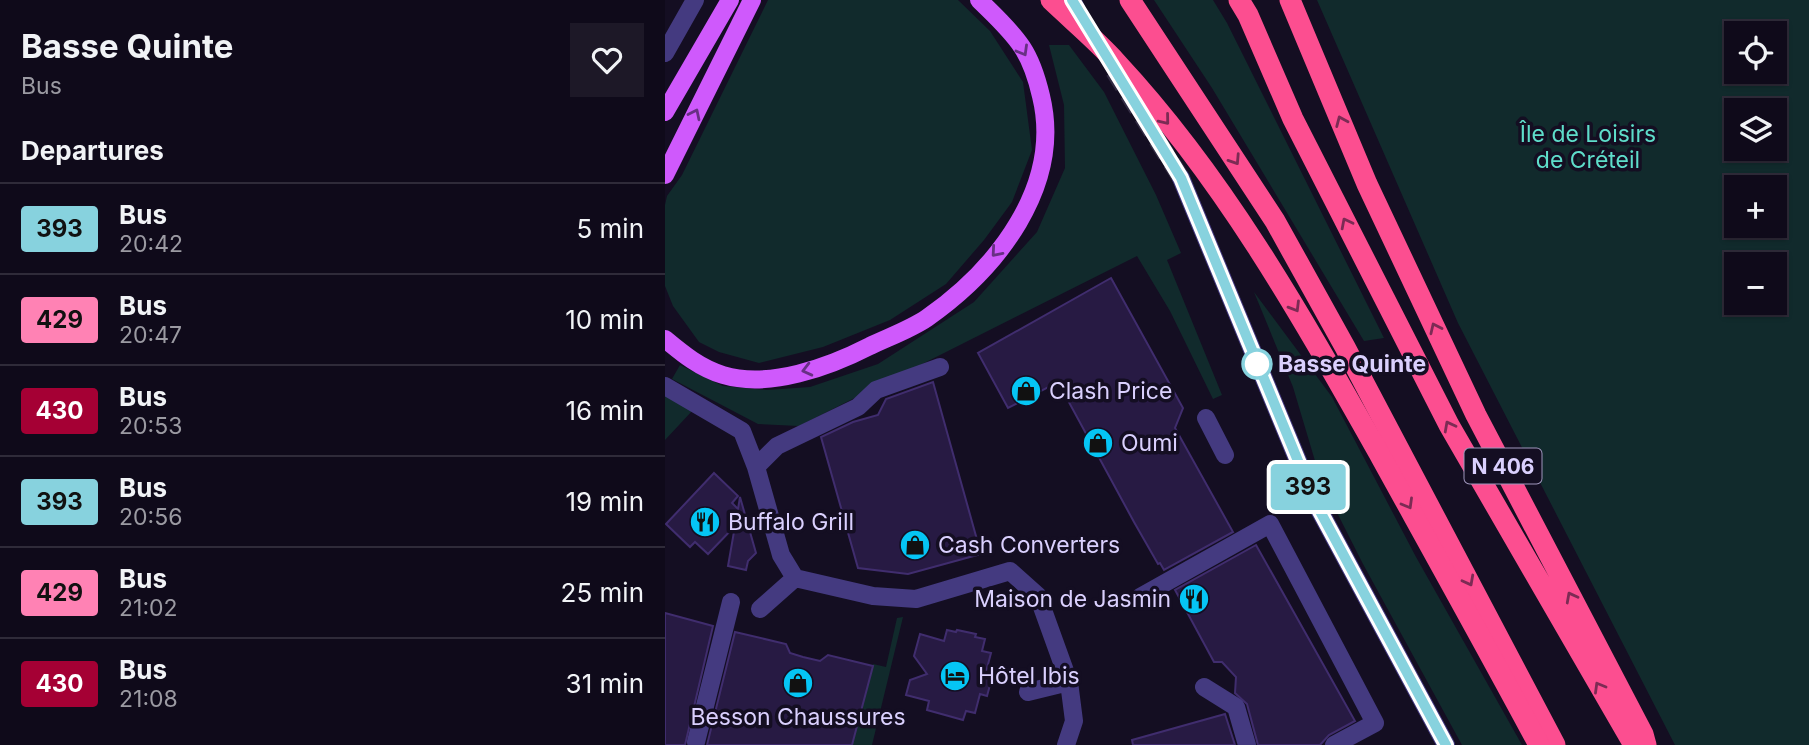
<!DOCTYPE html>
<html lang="en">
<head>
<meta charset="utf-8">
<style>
	body { margin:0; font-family:Inter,sans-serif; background:#1d1827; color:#f1f3f6; height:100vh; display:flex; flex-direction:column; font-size:26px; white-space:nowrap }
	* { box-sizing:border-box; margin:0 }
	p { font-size:23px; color:#9b9aa2 }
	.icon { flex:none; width:38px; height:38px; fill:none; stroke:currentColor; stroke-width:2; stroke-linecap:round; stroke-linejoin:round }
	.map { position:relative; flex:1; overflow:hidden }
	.details { display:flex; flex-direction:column; background:#0f0a1a; width:665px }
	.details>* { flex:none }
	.badge { padding:0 14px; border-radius:5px; font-size:24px; line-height:46px }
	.tools { position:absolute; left:1059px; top:21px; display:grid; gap:14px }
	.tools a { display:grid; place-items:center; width:63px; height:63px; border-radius:0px; background:#0f0a1a; box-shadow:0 2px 5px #0004,0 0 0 2px #2f2b39; font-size:35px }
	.map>.badge { position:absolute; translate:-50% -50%; box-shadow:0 0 0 4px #fff }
	h2 { padding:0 21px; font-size:26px; line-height:63px }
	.round { display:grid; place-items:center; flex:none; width:74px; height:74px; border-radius:0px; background:#1d1827 }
	.overview { display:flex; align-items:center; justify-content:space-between; height:119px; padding:0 21px }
	h1 { font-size:33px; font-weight:700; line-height:52px }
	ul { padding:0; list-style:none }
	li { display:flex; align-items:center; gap:21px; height:91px; padding:0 21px; border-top:2px solid #2f2b39 }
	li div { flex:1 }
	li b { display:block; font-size:26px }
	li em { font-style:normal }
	li .badge { min-width:77px; font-weight:700; text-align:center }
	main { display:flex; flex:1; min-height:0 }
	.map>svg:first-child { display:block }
	.green { fill:#112a2c; fill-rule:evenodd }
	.building { fill:#271a43; stroke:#402d6e; stroke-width:2 }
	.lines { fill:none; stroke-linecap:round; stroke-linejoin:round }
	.minor-tunnel { stroke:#322b43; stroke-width:18; stroke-dasharray:18 9; stroke-linecap:butt }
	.minor { stroke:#443a80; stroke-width:18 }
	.major { stroke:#cf59fc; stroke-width:18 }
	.highway { stroke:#fc4e90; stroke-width:21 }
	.highway-bridge { stroke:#fc4e90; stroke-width:21 }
	.oneway { stroke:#683084 }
	.oneway2 { stroke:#7c2b54 }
	.line-casing { stroke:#fff; stroke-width:16 }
	.line { stroke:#87d2de; stroke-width:10 }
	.stop-dot { fill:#fff; stroke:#87d2de; stroke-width:3.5 }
	.labels { text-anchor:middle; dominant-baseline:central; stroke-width:7; stroke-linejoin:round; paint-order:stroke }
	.shield { fill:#140e22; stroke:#9f96bc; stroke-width:2 }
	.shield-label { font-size:21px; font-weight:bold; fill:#dad0fe }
	.park-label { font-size:23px; fill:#5eddca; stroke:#140e22 }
	.stop-label { font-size:23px; font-weight:bold; fill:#dad0fe; stroke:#140e22; text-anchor:start }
	.poi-label { font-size:23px; fill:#dad0fe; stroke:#140e22; text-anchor:start }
</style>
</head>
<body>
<main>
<section class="details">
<div class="overview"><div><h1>Basse Quinte</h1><p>Bus</p></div><a class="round"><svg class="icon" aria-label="heart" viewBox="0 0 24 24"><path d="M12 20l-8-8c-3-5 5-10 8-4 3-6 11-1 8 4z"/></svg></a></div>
<h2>Departures</h2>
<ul>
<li><span class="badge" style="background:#87d2de;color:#111">393</span><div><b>Bus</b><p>20:42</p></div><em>5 min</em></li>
<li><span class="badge" style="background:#ff82b4;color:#111">429</span><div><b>Bus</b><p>20:47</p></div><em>10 min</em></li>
<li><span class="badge" style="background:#a50034;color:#fff">430</span><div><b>Bus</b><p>20:53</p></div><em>16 min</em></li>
<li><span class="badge" style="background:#87d2de;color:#111">393</span><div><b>Bus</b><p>20:56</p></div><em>19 min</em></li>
<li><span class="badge" style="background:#ff82b4;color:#111">429</span><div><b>Bus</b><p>21:02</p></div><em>25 min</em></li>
<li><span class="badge" style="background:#a50034;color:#fff">430</span><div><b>Bus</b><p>21:08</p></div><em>31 min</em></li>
</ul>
</section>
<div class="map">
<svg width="1144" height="745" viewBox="0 0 1144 745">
	<rect width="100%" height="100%" fill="#140e22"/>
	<path class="green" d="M103 0H293L325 31 358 82 367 150 347 202 319 240 281 284 225 320 158 347 94 363 54 352 34 342 8 306 0 286V205L2 196 17 175Z
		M489 0H548L562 23 719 338 699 341 547 88Z
		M652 0H1144V745H1010L793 323ZM1110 33V72H1071V33ZM1071 110H1110V149H1071ZM1071 187H1110V226H1071ZM1071 264H1110V303H1071Z
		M384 45H404L439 92 491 195 516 253 502 260 557 395 548 399 505 311 472 256 134 426 93 424 7 379 15 365 58 386 102 390 145 387 213 364 309 302 372 232 400 168 399 105Z
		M589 292 667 397 751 557 857 745H797L698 564 656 481 628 387Z
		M0 395 28 410 0 440Z
		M238 617 207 745H187L208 664 221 667 232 618Z"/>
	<path class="building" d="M446 278 518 408 510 428 568 532 499 570 495 563 493 564 469 522 393 382 343 408 313 353Z
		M268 382 316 554 243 574 193 568 156 437 188 422 213 415 221 399Z
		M49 473 73 496 67 503 73 509 75 497 91 553 83 561 81 570 63 566 70 526 43 554 30 542 25 547 1 524Z
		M591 545 690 721 664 735 655 745H593L582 704 570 693 571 677 557 662H549L510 590Z
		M0 613 48 626 20 745H0Z
		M282 630 291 632 292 630 311 634 310 637 320 639 317 651 326 653 321 672 328 674 322 696 315 694 310 713 301 711 298 720 262 710 264 701 241 695 245 680 262 674 249 656 255 634 279 641Z
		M70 632 121 644 125 653 138 657 155 661 163 655 208 666 187 745H42Z
		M560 714 570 745H468L467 740Z"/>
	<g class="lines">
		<path class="minor-tunnel" d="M449 71 516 178"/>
		<path class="minor" d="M407 0 411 8
			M0 53 30 0
			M516 178 650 502 781 745
			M0 386 77 431 91 467 116 555 130 578 208 596 251 599 345 571 373 596 404 682 409 721 401 745
			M541 418 560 455
			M91 467 112 446 193 407 211 390 275 367
			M475 597 605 524 710 723 669 745
			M95 609 130 578
			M539 687 571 707 582 745
			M363 692 404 682
			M31 742 66 602"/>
		<path class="major" d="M0 112 65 0
			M0 175 87 0
			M0 339C18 354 35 368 58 375 104 389 164 367 205 346 224 337 246 329 262 318 332 269 398 186 376 96 372 79 367 62 357 47 345 29 329 15 314 0"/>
		<path class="highway" d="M465 0 610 221 680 347 890 745
			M574 0 583 15 628 119 784 425 969 745
			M625 0 702 184 811 415 978 734 981 745"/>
		<path class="highway-bridge" d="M386 0C407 20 431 40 451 62 560 179 638 319 716 457 769 553 822 648 874 745"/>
	</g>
	<defs><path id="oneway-chevron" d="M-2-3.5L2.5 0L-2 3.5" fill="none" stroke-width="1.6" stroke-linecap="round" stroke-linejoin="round" transform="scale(1.75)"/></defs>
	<g class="oneway">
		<use href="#oneway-chevron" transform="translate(358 51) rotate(60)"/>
		<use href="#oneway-chevron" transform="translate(30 114) rotate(-64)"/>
		<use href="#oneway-chevron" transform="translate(331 252) rotate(131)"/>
		<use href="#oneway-chevron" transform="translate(142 370) rotate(166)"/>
	</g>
	<g class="oneway2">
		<use href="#oneway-chevron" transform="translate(500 120) rotate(51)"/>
		<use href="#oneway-chevron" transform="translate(676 121) rotate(-113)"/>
		<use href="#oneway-chevron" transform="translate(570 160) rotate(57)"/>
		<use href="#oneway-chevron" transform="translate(681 223) rotate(-117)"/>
		<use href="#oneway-chevron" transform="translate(630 307) rotate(59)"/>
		<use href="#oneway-chevron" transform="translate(770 328) rotate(-115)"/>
		<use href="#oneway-chevron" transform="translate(784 426) rotate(-118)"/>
		<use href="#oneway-chevron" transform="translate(743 504) rotate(60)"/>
		<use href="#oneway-chevron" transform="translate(804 581) rotate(62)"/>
		<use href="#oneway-chevron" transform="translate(906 597) rotate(-118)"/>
		<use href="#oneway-chevron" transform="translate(934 687) rotate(-120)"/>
	</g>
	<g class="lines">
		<g class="line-casing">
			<path id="line" d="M407 0 516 178 650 502 781 745"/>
		</g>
		<use href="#line" class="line"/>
	</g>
	<defs>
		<g id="shop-disc" transform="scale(1.575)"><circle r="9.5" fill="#05c5f5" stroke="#140e22"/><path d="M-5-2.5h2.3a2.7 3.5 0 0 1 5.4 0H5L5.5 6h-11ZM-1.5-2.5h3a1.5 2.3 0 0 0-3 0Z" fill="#111"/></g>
		<g id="restaurant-disc" transform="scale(1.575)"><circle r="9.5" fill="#05c5f5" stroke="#140e22"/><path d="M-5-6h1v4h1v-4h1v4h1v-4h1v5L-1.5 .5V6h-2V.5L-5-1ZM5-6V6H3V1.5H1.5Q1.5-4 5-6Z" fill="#111"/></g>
		<g id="hotel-disc" transform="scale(1.575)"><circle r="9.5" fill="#05c5f5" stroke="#140e22"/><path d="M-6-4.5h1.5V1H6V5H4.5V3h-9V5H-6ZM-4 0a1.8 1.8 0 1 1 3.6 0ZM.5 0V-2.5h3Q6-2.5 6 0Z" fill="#111"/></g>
	</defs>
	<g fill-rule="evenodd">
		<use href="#shop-disc" x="361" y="391"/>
		<use href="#shop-disc" x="433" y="443"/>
		<use href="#restaurant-disc" x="40" y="522"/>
		<use href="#shop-disc" x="250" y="545"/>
		<use href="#restaurant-disc" x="529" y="599"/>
		<use href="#hotel-disc" x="290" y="676"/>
		<use href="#shop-disc" x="133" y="683"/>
	</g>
	<circle class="stop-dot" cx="592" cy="364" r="14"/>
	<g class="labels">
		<rect class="shield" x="799.5" y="448.5" width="77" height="35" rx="5"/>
		<g class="shield-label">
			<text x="838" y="466">N 406</text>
		</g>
		<g class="park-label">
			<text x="923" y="134">Île de Loisirs<tspan x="923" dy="26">de Créteil</tspan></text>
		</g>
		<g class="stop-label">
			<text x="613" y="364">Basse Quinte</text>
		</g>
		<g class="poi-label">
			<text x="384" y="391">Clash Price</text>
			<text x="456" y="443">Oumi</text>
			<text x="63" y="522">Buffalo Grill</text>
			<text x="273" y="545">Cash Converters</text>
			<text x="506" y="599" text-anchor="end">Maison de Jasmin</text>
			<text x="313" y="676">Hôtel Ibis</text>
			<text x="133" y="717" text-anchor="middle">Besson Chaussures</text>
		</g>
	</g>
</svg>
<div class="tools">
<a><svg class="icon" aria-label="locate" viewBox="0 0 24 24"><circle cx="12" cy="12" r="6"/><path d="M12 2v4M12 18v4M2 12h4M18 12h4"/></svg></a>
<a><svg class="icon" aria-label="layers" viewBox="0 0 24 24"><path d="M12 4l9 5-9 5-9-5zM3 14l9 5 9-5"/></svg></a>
<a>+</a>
<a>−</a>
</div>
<b class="badge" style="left:643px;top:487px;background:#87d2de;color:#111">393</b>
</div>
</main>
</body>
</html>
